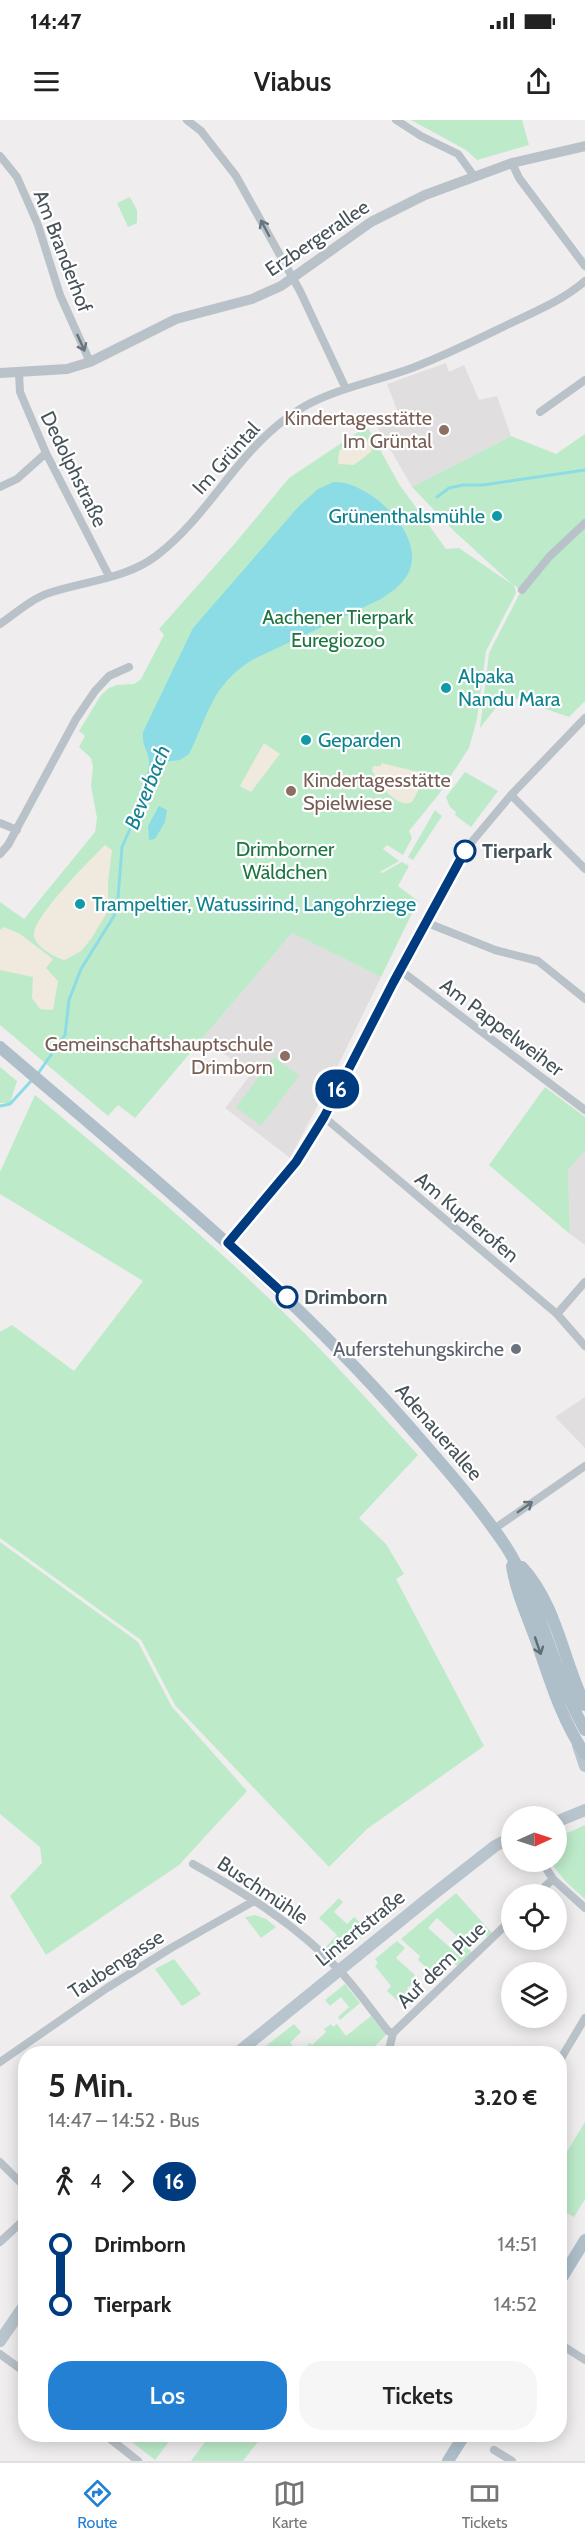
<!DOCTYPE html>
<html lang="de">
<head>
<meta charset="utf-8">
<style>
	body { margin:0; font-family:Cabin,sans-serif; background:#f6f6f6; color:#222; height:100vh; display:flex; flex-direction:column; font-size:22px; white-space:nowrap }
	* { box-sizing:border-box; margin:0 }
	p { font-size:20px; color:#767676 }
	.icon { flex:none; width:33px; height:33px; fill:none; stroke:currentColor; stroke-width:2; stroke-linecap:round; stroke-linejoin:round }
	.map { position:relative; flex:1; overflow:hidden }
	.details { position:absolute; left:18px; top:1926px; width:549px; height:396px; display:flex; flex-direction:column; background:#fff; border-radius:24px; box-shadow:0 3px 15px #0003 }
	.details>* { flex:none }
	.badge { padding:0 12px; border-radius:20px; font-size:21px; line-height:39px }
	.needle { width:39px; rotate:87deg }
	.tools { position:absolute; left:501px; top:1686px; display:grid; gap:12px }
	.tools a { display:grid; place-items:center; width:66px; height:66px; border-radius:50%; background:#fff; box-shadow:0 3px 15px #0003; font-size:30px }
	.map>.badge { position:absolute; translate:-50% -50%; box-shadow:0 0 0 3px #fff }
	.legs { display:flex; align-items:center; gap:9px; height:66px; padding:0 30px; font-size:20px }
	.legs p { margin-inline-start:auto }
	.summary { display:flex; align-items:center; justify-content:space-between; height:102px; padding:0 30px }
	h1 { font-size:33px; font-weight:600; line-height:45px }
	.cta { display:flex; gap:12px; margin-top:auto; padding:12px 30px }
	.cta a { flex:1; height:69px; border-radius:24px; background:#2380d2; color:#fff; font-size:24px; font-weight:600; line-height:69px; text-align:center }
	.cta a+a { background:#f6f6f6; color:#222 }
	ul { padding:0 30px; list-style:none }
	li { display:flex; align-items:center; gap:21px; height:60px; font-size:22px }
	li i { display:grid; place-items:center; width:9px; height:100%; margin:0 8px; background:currentColor }
	li i::after { content:''; width:15px; height:15px; margin:-8px; border:4px solid; border-radius:50%; background:#fff }
	li p { margin-inline-start:auto }
	li:first-child i { background:linear-gradient(#0000 50%,currentColor 0) }
	li:last-child i { background:linear-gradient(currentColor 50%,#0000 0) }
	.status { display:flex; justify-content:space-between; align-items:center; height:42px; padding:0 30px; background:#fff; direction:ltr }
	.status svg { height:16px; fill:currentColor }
	header { display:flex; justify-content:space-between; align-items:center; height:78px; padding:0 30px; background:#fff; font-size:27px; font-weight:600 }
	.dock { display:flex; justify-content:space-around; align-items:center; height:84px; border-top:2px solid #e0e0e0; background:#fff; font-size:16px; color:#767676 }
	.dock a { display:grid; justify-items:center; gap:3px }
	.dock .current { color:#2380d2 }
	.map>svg:first-child { display:block }
	.education { fill:#e0dede }
	.green { fill:#bdebca }
	.sand { fill:#f0e9de }
	.water { fill:#8cdce6 }
	.lines { fill:none; stroke-linecap:round; stroke-linejoin:round }
	.stream { stroke:#8cdce6; stroke-width:3 }
	.minor { stroke:#b9c2c9; stroke-width:8 }
	.tertiary { stroke:#b9c2c9; stroke-width:10 }
	.secondary { stroke:#b9c5ce; stroke-width:12 }
	.primary { stroke:#aebfca; stroke-width:12 }
	.oneway { stroke:#68747b }
	.oneway2 { stroke:#606d75 }
	.line-1-casing { stroke:#fff; stroke-width:14 }
	.line-1 { stroke:#003b80; stroke-width:9 }
	.education-dot { fill:#8d6e63; stroke:#fff; stroke-width:2 }
	.culture-dot { fill:#0f9aa8; stroke:#fff; stroke-width:2 }
	.stop-1-dot { fill:#fff; stroke:#003b80; stroke-width:3 }
	.worship-dot { fill:#6b7280; stroke:#fff; stroke-width:2 }
	.labels { text-anchor:middle; dominant-baseline:central; stroke-width:4.5; stroke-linejoin:round; paint-order:stroke }
	.street-label { font-size:20px; fill:#465259; stroke:#fff }
	.education-label { font-size:20px; fill:#785e54; stroke:#fff; text-anchor:end }
	.culture-label { font-size:20px; fill:#0d838f; stroke:#fff; text-anchor:start }
	.park-label { font-size:20px; fill:#1c7540; stroke:#fff }
	.stop-label { font-size:20px; font-weight:bold; fill:#465259; stroke:#fff; text-anchor:start }
	.worship-label { font-size:20px; fill:#5b616d; stroke:#fff; text-anchor:end }
	.water-label { font-size:21px; font-style:italic; fill:#14828f; stroke:#fff }
</style>
</head>
<body>
<div class="status"><b>14:47</b><svg viewBox="0 0 49 12"><path d="M0 12V9h3v3zM5 12V6h3v6zM10 12V3h3v9zM15 12V0h3v12zM26 1h20v11H26zM47 4h2v5h-2z"/></svg></div>
<header><svg class="icon" aria-label="menu" viewBox="0 0 24 24"><path d="M4 6h16M4 12h16M4 18h16"/></svg>Viabus<svg class="icon" aria-label="share" viewBox="0 0 24 24"><path d="M12 15V3M7 8l5-5 5 5M5 13v7h14v-7"/></svg></header>
<div class="map">
<svg width="585" height="2341" viewBox="0 0 585 2341">
	<rect width="100%" height="100%" fill="#efeded"/>
	<path class="education" d="M446 243 449 252 464 245 479 280 497 276 511 316 412 367 375 303 397 290 387 264Z
		M292 813 381 857 329 964 290 1038 225 988 251 954 203 918Z
		M585 1030V1125L570 1114 568 1051Z
		M585 1277V1328L555 1297Z"/>
	<path class="green" d="M411 0H522L529 25 477 40 466 30Z
		M130 77 137 90V103L128 107 117 83Z
		M367 306 399 364 446 429 459 428 513 465 454 411 412 367 511 316 556 334 585 314V581L569 597 506 575 480 608 489 533 521 471 514 465 516 473 486 531 477 599 469 628 439 674 409 711 412 718 403 735 387 725 383 729 399 741 380 752 382 753 402 742 409 746 398 766 418 781 381 857 292 813 135 998 118 985 108 996 0 905V782L24 799 95 712 97 698 91 666 93 647 91 638 79 627 85 616 79 611 101 575 109 568 117 565 134 564 141 559 164 515 159 509 237 421 289 358Z
		M465 652 498 671 471 707 455 695 456 692 450 687 446 677Z
		M435 690 442 696 413 740 408 737Z
		M274 937 299 956 261 1006 236 987Z
		M0 947 17 961 10 983H0Z
		M545 967 585 997V1030L568 1051 570 1114 489 1045Z
		M35 975C118 1044 203 1114 281 1190 329 1236 373 1286 418 1335L359 1398 386 1424 404 1454 396 1459 484 1626 367 1709 329 1747 175 1585 141 1520 0 1418V1212L12 1205 74 1251 143 1161 0 1074V1052Z
		M0 1422 138 1522 172 1587 247 1671 179 1745 46 1835 10 1776 42 1743 40 1727 0 1694Z
		M585 1705V1779L566 1762 550 1742H556L557 1715 570 1712Z
		M456 1773 492 1813 488 1817 477 1806 462 1821 437 1798 428 1808 453 1830 461 1822 474 1834 460 1848 446 1837 430 1851 418 1840 420 1836 401 1819Z
		M339 1778 343 1782 334 1792 347 1804 354 1797 369 1811 335 1838 325 1828 337 1815 319 1798Z
		M255 1795 266 1799 276 1807 261 1818 245 1797Z
		M397 1821 405 1828 396 1838 415 1855 411 1859 414 1863 407 1868 409 1871 398 1881 387 1871 391 1866 375 1846 378 1843 375 1839Z
		M174 1839 201 1874 182 1886 155 1849Z
		M345 1864 360 1883 340 1900 338 1897 349 1887 341 1877 330 1886 325 1880Z
		M371 1896 386 1915 368 1933 274 1934 271 1932 257 1933 294 1904 301 1912 290 1923 299 1932 310 1923 312 1925 326 1912 324 1909 331 1904 333 1907 337 1904 346 1916Z
		M585 2002V2079L574 2097 560 2089V2043Z
		M140 2314H174V2315L155 2340 133 2323Z
		M210 2315V2314L263 2315 243 2341H191Z"/>
	<path class="sand" d="M360 317 366 318 372 331 354 345 338 344 339 331Z
		M264 623 280 634 251 672 240 666Z
		M381 643 427 654 412 682C395 689 380 663 372 651L373 646H381Z
		M105 725 112 730 108 762V791L91 819 81 831 65 840C55 838 33 825 34 814 35 795 90 740 105 725Z
		M4 807 20 814 53 839 46 848 58 861 53 890 40 889 32 878 33 857 0 850V810Z"/>
	<path class="water" d="M334 362C370 361 428 416 408 454 401 466 391 472 381 479L252 540C211 566 209 594 189 634L180 640 164 642 154 658 147 655C154 632 141 631 143 612L193 508 298 387 318 369Z
		M159 686 167 690 165 702 155 719 149 720 148 706Z"/>
	<g class="lines">
		<path class="stream" d="M437 377 449 368 463 365H483L585 350
			M37 955 65 915 69 880 81 849 114 796 118 778 122 727 145 675 152 653
			M0 986 10 984 32 960"/>
		<path class="minor" d="M187 0 201 11 236 56 300 171 346 269
			M396 0 421 16 458 34 474 56
			M0 36 17 57 38 105 60 175 90 242
			M512 43 519 58 585 146
			M19 253 20 272 46 333 109 456
			M540 292 585 260
			M0 367 17 359 46 333
			M522 470 549 437 585 403
			M0 504C16 493 31 479 49 473 84 461 126 459 156 436 214 392 239 324 305 286 338 268 377 261 412 248 444 236 476 220 507 205 534 192 562 181 585 161
			M511 675 585 749
			M0 703 17 710
			M0 734 8 725 76 599 95 571 109 556 129 547
			M425 802 495 830 538 841 585 879
			M400 850 585 990
			M324 997 557 1194 585 1226
			M228 1123 295 1042 324 997 465 730 511 675 585 598
			M557 1194 585 1162
			M494 1409 585 1346
			M542 1742 553 1759 585 1788
			M193 1744C245 1773 298 1806 339 1850 357 1869 372 1891 388 1911L393 1913
			M537 1774 553 1759
			M393 1913 512 1799
			M388 1934 393 1913
			M560 1940 585 1898
			M0 1942 107 1868 171 1828 254 1781
			M0 2042 26 2068
			M0 2122 26 2098
			M560 2224 585 2240
			M0 2234 26 2253
			M104 2314 138 2341
			M494 2330 512 2341"/>
		<path class="tertiary" d="M0 253 67 249 90 242 176 199 252 179 281 166 371 102 425 75 512 43 585 26"/>
		<path class="secondary" d="M578 1625 585 1646
			M556 1702 585 1690
			M236 1934 426 1780 495 1726 512 1717
			M0 2221 26 2183"/>
		<path class="primary" d="M0 927C141 1048 285 1164 407 1304 441 1343 476 1382 505 1425 542 1482 552 1552 585 1610
			M512 1446C516 1472 527 1495 536 1520 550 1560 561 1599 585 1634
			M522 1447C557 1485 563 1540 585 1585
			M560 2161 585 2120
			M448 2341 465 2314"/>
	</g>
	<defs><path id="oneway-shaft" d="M-6 0H5M1.5-3L5.5 0L1.5 3" fill="none" stroke-width="1.6" stroke-linecap="round" stroke-linejoin="round" transform="scale(1.5)"/></defs>
	<g class="oneway">
		<use href="#oneway-shaft" transform="translate(265 108) rotate(-118)"/>
		<use href="#oneway-shaft" transform="translate(81 223) rotate(66)"/>
		<use href="#oneway-shaft" transform="translate(525 1387) rotate(-35)"/>
	</g>
	<use class="oneway2" href="#oneway-shaft" transform="translate(538 1526) rotate(71)"/>
	<g class="lines">
		<g class="line-1-casing">
			<path id="line-1" d="M287 1177 228 1123 296 1042 324 997 393 863 465 731"/>
		</g>
		<use href="#line-1" class="line-1"/>
	</g>
	<g class="education-dot">
		<circle cx="444" cy="310" r="6"/>
		<circle cx="291" cy="671" r="6"/>
		<circle cx="285" cy="936" r="6"/>
	</g>
	<g class="culture-dot">
		<circle cx="497" cy="396" r="6"/>
		<circle cx="446" cy="568" r="6"/>
		<circle cx="306" cy="620" r="6"/>
		<circle cx="80" cy="784" r="6"/>
	</g>
	<g class="stop-1-dot">
		<circle cx="465" cy="731" r="10"/>
		<circle cx="287" cy="1177" r="10"/>
	</g>
	<circle class="worship-dot" cx="516" cy="1229" r="6"/>
	<g class="labels">
		<g class="street-label">
			<text transform="translate(317 118) rotate(-34)">Erzbergerallee</text>
			<text transform="translate(63 131) rotate(69)">Am Branderhof</text>
			<text transform="translate(226 338) rotate(-48)">Im Grüntal</text>
			<text transform="translate(74 349) rotate(64)">Dedolphstraße</text>
			<text transform="translate(502 907) rotate(37)">Am Pappelweiher</text>
			<text transform="translate(467 1097) rotate(40)">Am Kupferofen</text>
			<text transform="translate(439 1312) rotate(49)">Adenauerallee</text>
			<text transform="translate(263 1770) rotate(34)">Buschmühle</text>
			<text transform="translate(360 1808) rotate(-39)">Lintertstraße</text>
			<text transform="translate(116 1844) rotate(-33)">Taubengasse</text>
			<text transform="translate(441 1845) rotate(-44)">Auf dem Plue</text>
		</g>
		<g class="education-label">
			<text x="432" y="298">Kindertagesstätte<tspan x="432" dy="23">Im Grüntal</tspan></text>
			<text x="303" y="660" text-anchor="start">Kindertagesstätte<tspan x="303" dy="23">Spielwiese</tspan></text>
			<text x="273" y="924">Gemeinschaftshauptschule<tspan x="273" dy="23">Drimborn</tspan></text>
		</g>
		<g class="culture-label">
			<text x="485" y="396" text-anchor="end">Grünenthalsmühle</text>
			<text x="458" y="556">Alpaka<tspan x="458" dy="23">Nandu Mara</tspan></text>
			<text x="318" y="620">Geparden</text>
			<text x="92" y="784">Trampeltier, Watussirind, Langohrziege</text>
		</g>
		<g class="park-label">
			<text x="338" y="497">Aachener Tierpark<tspan x="338" dy="23">Euregiozoo</tspan></text>
			<text x="285" y="729">Drimborner<tspan x="285" dy="23">Wäldchen</tspan></text>
		</g>
		<g class="stop-label">
			<text x="482" y="731">Tierpark</text>
			<text x="304" y="1177">Drimborn</text>
		</g>
		<g class="worship-label">
			<text x="504" y="1229">Auferstehungskirche</text>
		</g>
		<g class="water-label">
			<text transform="translate(147 667) rotate(-68)">Beverbach</text>
		</g>
	</g>
</svg>
<div class="tools">
<a><svg class="needle" viewBox="-14 -14 28 28"><path d="M0-13l5 13h-10z" fill="#e53935"/><path d="M0 13l5-13h-10z" fill="#767676"/></svg></a>
<a><svg class="icon" aria-label="locate" viewBox="0 0 24 24"><circle cx="12" cy="12" r="6"/><path d="M12 2v4M12 18v4M2 12h4M18 12h4"/></svg></a>
<a><svg class="icon" aria-label="layers" viewBox="0 0 24 24"><path d="M12 4l9 5-9 5-9-5zM3 14l9 5 9-5"/></svg></a>
</div>
<b class="badge" style="left:337px;top:969px;background:#003b80;color:#fff">16</b>
<section class="details">
<div class="summary"><div><h1>5 Min.</h1><p>14:47 – 14:52 · Bus</p></div><b>3.20 €</b></div>
<div class="legs"><svg class="icon" aria-label="walk" viewBox="0 0 24 24"><circle cx="13" cy="4" r="2"/><path d="M13 8l-2 6 4 7M11 14l-3 7M7 12l3-4h3l4 4"/></svg>4<svg class="icon" aria-label="forward" viewBox="0 0 24 24"><path d="M9 5l7 7-7 7"/></svg><b class="badge" style="background:#003b80;color:#fff">16</b></div>
<ul>
<li><i style="color:#003b80"></i><b>Drimborn</b><p>14:51</p></li>
<li><i style="color:#003b80"></i><b>Tierpark</b><p>14:52</p></li>
</ul>
<div class="cta"><a>Los</a><a>Tickets</a></div>
</section>
</div>
<nav class="dock">
<a class="current"><svg class="icon" aria-label="directions" viewBox="0 0 24 24"><path d="M12 3l9 9-9 9-9-9zM9 14v-3h6M13 9l2 2-2 2"/></svg>Route</a>
<a><svg class="icon" aria-label="map" viewBox="0 0 24 24"><path d="M3 6l6-2 6 2 6-2v14l-6 2-6-2-6 2zM9 4v14M15 6v14"/></svg>Karte</a>
<a><svg class="icon" aria-label="tickets" viewBox="0 0 24 24"><path d="M3 7h18v10H3zM15 7v10"/></svg>Tickets</a>
</nav>
</body>
</html>
